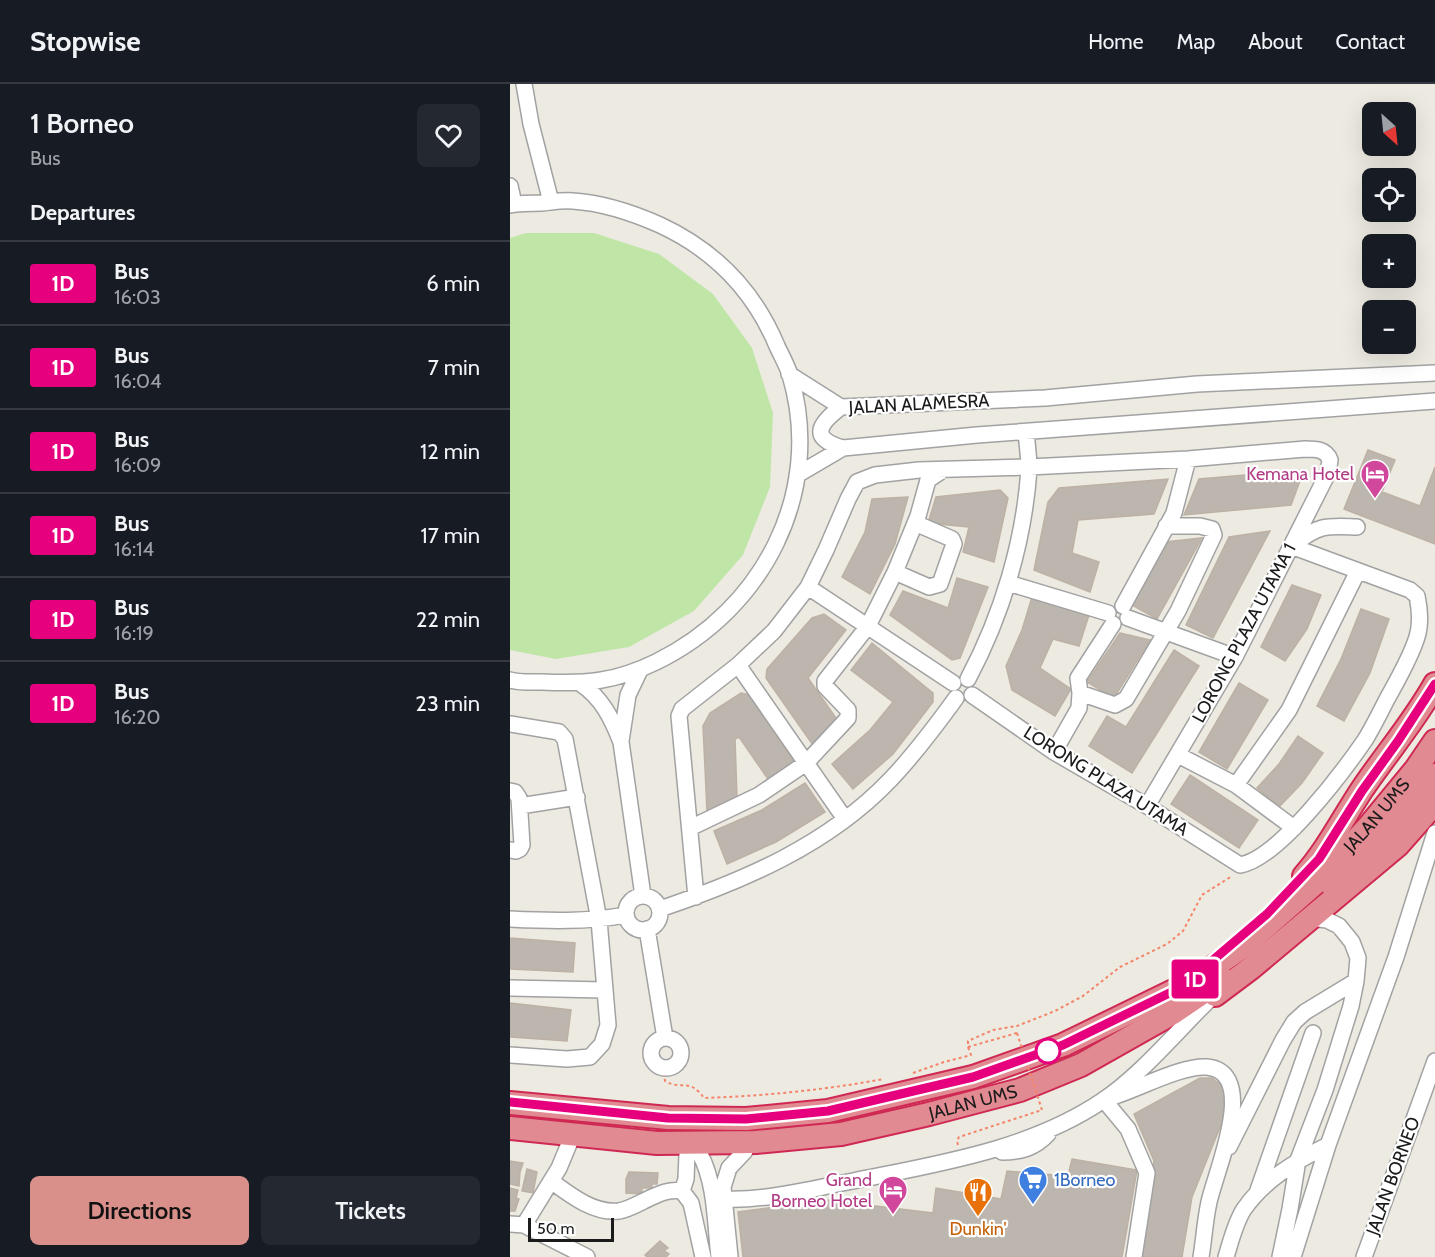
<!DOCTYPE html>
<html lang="en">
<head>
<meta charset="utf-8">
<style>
	body { margin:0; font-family:Cabin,sans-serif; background:#242831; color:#f1f3f6; height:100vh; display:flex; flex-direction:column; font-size:22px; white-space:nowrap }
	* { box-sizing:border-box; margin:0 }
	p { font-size:20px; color:#9ea1a6 }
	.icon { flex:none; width:33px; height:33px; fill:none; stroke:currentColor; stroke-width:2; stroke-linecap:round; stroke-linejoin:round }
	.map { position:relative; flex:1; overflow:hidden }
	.drawer { display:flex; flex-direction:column; background:#171b24; width:510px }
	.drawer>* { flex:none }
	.badge { padding:0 12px; border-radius:4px; font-size:21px; line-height:39px }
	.needle { width:39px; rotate:153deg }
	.tools { position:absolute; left:852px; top:18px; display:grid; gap:12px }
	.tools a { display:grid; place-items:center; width:54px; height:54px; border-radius:9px; background:#171b24; box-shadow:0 6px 24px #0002; font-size:30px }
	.scale { position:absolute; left:18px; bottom:15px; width:86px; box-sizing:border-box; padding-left:6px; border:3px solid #1b1b1b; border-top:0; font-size:16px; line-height:21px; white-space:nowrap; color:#1b1b1b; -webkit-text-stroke:4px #fff; paint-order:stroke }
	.map>.badge { position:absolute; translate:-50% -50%; box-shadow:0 0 0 3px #fff }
	h2 { padding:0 30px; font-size:22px; line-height:54px }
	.round { display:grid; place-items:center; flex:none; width:63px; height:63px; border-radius:9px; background:#242831 }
	.headline { display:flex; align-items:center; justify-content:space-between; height:102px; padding:0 30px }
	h1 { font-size:28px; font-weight:600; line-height:45px }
	.primary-button { display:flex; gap:12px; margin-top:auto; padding:12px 30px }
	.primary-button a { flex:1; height:69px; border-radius:9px; background:#da908a; color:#111; font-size:24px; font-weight:600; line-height:69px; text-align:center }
	.primary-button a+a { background:#242831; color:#f1f3f6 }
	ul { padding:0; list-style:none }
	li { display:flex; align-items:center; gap:18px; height:84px; padding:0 30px; border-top:2px solid #363941 }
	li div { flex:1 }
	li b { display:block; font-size:22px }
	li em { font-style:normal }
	li .badge { min-width:66px; font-weight:700; text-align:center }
	header { display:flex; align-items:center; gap:36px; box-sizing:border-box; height:84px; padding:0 30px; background:#171b24; border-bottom:2px solid #363941 }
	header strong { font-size:28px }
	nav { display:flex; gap:33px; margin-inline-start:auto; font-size:21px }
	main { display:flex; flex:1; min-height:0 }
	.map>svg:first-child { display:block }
	.grass { fill:#c0e6a7 }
	.building { fill:#bdb6ae; stroke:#bdb1a4; stroke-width:1.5 }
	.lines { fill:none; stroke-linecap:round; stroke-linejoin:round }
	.minor-casing { stroke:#a2a2a2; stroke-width:18 }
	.highway-casing { stroke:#cf2953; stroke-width:26 }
	.path { stroke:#f4856a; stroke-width:2; stroke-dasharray:3 3; stroke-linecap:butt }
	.minor { stroke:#fff; stroke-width:15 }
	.highway { stroke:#e28a92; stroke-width:22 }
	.path-bridge { stroke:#f4856a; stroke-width:2; stroke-dasharray:3 3; stroke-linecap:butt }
	.line-casing { stroke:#fff; stroke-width:14 }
	.line { stroke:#e6007e; stroke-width:9 }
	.stop-dot { fill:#fff; stroke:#e6007e; stroke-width:3 }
	.labels { text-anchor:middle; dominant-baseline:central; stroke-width:4.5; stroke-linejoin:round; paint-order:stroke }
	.street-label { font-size:18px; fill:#1b1b1b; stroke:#fff }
	.hotel-label { font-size:18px; fill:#b23c85; stroke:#fff; text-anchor:end }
	.shop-label { font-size:18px; fill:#366cbe; stroke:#fff; text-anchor:start }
	.food-label { font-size:18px; fill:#c56008; stroke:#fff }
</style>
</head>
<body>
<header>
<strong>Stopwise</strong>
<nav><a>Home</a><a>Map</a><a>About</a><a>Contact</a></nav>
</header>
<main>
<section class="drawer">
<div class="headline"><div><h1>1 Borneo</h1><p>Bus</p></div><a class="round"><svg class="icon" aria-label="heart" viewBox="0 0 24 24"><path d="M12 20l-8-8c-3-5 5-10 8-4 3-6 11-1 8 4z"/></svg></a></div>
<h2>Departures</h2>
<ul>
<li><span class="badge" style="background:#e6007e;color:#fff">1D</span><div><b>Bus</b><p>16:03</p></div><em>6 min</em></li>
<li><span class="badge" style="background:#e6007e;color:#fff">1D</span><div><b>Bus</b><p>16:04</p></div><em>7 min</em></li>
<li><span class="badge" style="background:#e6007e;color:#fff">1D</span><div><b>Bus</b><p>16:09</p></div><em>12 min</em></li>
<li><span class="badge" style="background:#e6007e;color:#fff">1D</span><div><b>Bus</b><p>16:14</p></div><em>17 min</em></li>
<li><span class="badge" style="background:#e6007e;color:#fff">1D</span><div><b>Bus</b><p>16:19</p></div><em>22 min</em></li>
<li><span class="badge" style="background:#e6007e;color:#fff">1D</span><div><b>Bus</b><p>16:20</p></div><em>23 min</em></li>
</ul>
<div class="primary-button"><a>Directions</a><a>Tickets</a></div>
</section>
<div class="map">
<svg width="925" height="1173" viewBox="0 0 925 1173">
	<rect width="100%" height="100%" fill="#eceae1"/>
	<path class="grass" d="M16 149H84L149 170 203 210 242 264 263 329 260 403 233 471 184 527 119 563 46 575 0 566V154Z"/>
	<path class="building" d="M858 366 885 376 872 408 910 422 925 383V460L834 425Z
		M794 386 781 421 674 431 689 395Z
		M658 395 644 430 568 436 562 469 589 478 580 508 524 486 538 418 549 404Z
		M490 406 498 414 484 478 453 468 459 443 418 439 426 413Z
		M398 413 385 460 360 510 332 493 355 448 362 415Z
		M760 447 703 554 676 541 719 453Z
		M692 454 647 535 622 521 655 458Z
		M447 494 478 503 450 574 442 576 380 531 393 507 438 524Z
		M782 501 811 511 797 545 775 577 751 563Z
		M522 513 579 531 569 562 543 555 530 584 561 605 545 632 502 606 496 582 512 546Z
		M851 525 879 535 860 589 834 637 807 622 831 575Z
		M314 530 336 546 298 594 328 637 303 661 256 594 257 585 302 534Z
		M610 549 640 556 604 614 577 598Z
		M362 559 423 609V618L383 670 343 705 322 680 360 646 383 618 341 586Z
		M664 566 689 582 622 689 579 662 597 632 616 643Z
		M729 599 758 616 717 685 689 668Z
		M231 609 239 611 284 677 258 695 229 653 225 655 227 713 197 727 193 642 200 629Z
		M788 652 813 669 792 699 769 723 747 704 769 680Z
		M680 691 748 736 729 764 661 720Z
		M295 699 315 728 266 758 217 780 204 747 252 726Z
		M0 854 65 859 63 888 0 885Z
		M0 919 61 926 57 957 0 953Z
		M690 994H702L711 1001 716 1012 717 1026 682 1113 672 1173H629L644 1077 624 1030Z
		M562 1075 627 1086 612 1173H233L228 1128 317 1116 423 1129 426 1104 491 1115 497 1087 558 1092Z
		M0 1077 13 1079 10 1088 9 1102 0 1100Z
		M17 1085 27 1088 23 1109 12 1107Z
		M119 1088 148 1089 147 1100H142V1104H132V1110L116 1109V1095Z
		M0 1104 8 1106 6 1114 9 1115 5 1127H0Z
		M150 1157 158 1164 154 1167 159 1170 156 1173H137L135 1171Z"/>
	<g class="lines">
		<g class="minor-casing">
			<path id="minor" d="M14 0 21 40 41 118
				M0 102 4 120
				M0 121C10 119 21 119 32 119 42 118 53 116 63 117 94 119 123 129 150 141 204 166 244 207 267 262 271 271 277 281 280 291 315 408 253 526 146 578 105 598 76 600 32 598 21 598 10 599 0 596
				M925 289 687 300 535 314 331 323C310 339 298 354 333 364L467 351 925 317
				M279 290 331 323
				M287 391 333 364
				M786 459C810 440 817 442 847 443
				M385 488 419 503 430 500 444 460 442 455 405 439
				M498 499 598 529
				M298 503 443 599
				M613 522 664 429 678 375
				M618 534 725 573
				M228 581 335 735
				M458 595C492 531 514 458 519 385 519 373 517 360 516 348
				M71 600C92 614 102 635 111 658L133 812
				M570 609 605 621 616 615 668 527 704 451 702 445 690 442H656
				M462 611 544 668 637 722 730 781C768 775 833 688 855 656 863 643 870 629 877 615 888 595 900 575 907 553 911 540 910 526 907 512L900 506 781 462
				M0 640 49 648 55 655 89 836 98 941 92 960 80 973 57 975 0 971
				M111 657 118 611 130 586
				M544 668 569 624 570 609 568 594 603 540
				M668 671 726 701 784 744
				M726 701 779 626 848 487
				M0 707 5 708 9 714 12 761 10 765 6 767 0 766
				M10 722 67 713
				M180 744 249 711 296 679 338 634V626L315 602V597L358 542 385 488 408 432 418 396 433 386
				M116 829a17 17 0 1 1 34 0a17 17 0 1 1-34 0Z
				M186 813 169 632 172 625 228 581 264 547 298 503 316 466 338 415 347 398 365 391 409 386 519 383 678 375 795 365C806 365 816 365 820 376L818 389 725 573 637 722
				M150 825C233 797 318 761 380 696 404 671 425 643 446 614
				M0 835C39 837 77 838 116 831
				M137 845 155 954
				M0 904 94 906
				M141 969a15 15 0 1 1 30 0a15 15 0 1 1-30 0Z
				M605 1012C630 1004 673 981 697 983 750 988 705 1089 699 1118 695 1136 694 1155 691 1173
				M594 1016 618 1045 637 1089 624 1173
				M719 1063 773 956 784 938 795 928 846 897
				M492 1068C511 1068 525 1064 538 1050
				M190 1070C206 1100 205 1140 209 1173
				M41 1097C60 1111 84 1130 109 1127 120 1125 131 1118 140 1114 151 1109 160 1105 172 1107L181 1119 193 1173
				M172 1107 176 1095 177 1070
				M747 1109 803 949
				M213 1115C257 1117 300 1105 343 1097 427 1080 519 1066 592 1017 631 991 667 947 701 914
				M0 1140 14 1141 77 1173
				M14 1141 49 1084 59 1060
				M220 1173 213 1103 219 1084 235 1067
				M716 1173C721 1157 725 1139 734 1125 754 1096 786 1077 818 1061
				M770 1173 780 1125 788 1076 815 1006 841 922 846 897 848 874 842 858 829 842 817 836 800 834
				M783 1173 818 1061 886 873 925 749
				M854 1173 925 977"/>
		</g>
		<g class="highway-casing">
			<g id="highway">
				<path d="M794 792C817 766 832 736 851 707 875 671 904 638 925 600"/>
				<path d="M823 803 877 748 925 691"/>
				<path d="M705 911 741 884 888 761 925 719"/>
				<path id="s1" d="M0 1019 158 1034 236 1035 318 1027 463 993 553 961 682 898 734 862 809 796 859 742 906 685 925 657"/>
				<path id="s2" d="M0 1044 147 1059 246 1058 331 1050 419 1030 510 1006 571 981 663 929 713 895"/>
			</g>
		</g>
		<path class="path" d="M507 949 458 963V957L483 946 507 942 545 927 573 912 610 883 657 860 673 847 692 811 722 792
			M153 983 155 997C172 1007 179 993 194 1014 254 1012 314 1006 374 995
			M403 989 434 978 461 971 458 963
			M448 1061 447 1057 449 1053 532 1026"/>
		<use href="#minor" class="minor"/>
		<use href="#highway" class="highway"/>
		<path class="path-bridge" d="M507 949 532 1026"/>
	</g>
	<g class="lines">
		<g class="line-casing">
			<path id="line" d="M0 1018 158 1034 236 1035 318 1027 463 993 553 961 682 898 702 877 757 830 809 775 852 707 888 657 925 600"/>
		</g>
		<use href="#line" class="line"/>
	</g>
	<defs>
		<g id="hotel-pin" transform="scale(1.5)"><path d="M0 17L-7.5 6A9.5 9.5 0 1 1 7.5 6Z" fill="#d1479c" stroke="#fff"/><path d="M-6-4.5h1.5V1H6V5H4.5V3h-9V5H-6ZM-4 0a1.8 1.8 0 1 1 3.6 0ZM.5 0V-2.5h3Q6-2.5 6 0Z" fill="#fff"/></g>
		<g id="supermarket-pin" transform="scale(1.5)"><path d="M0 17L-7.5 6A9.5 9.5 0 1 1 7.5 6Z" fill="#3f7fe0" stroke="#fff"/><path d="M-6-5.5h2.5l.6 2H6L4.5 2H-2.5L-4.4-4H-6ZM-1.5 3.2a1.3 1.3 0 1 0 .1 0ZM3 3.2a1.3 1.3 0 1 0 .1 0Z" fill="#fff"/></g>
		<g id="restaurant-pin" transform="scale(1.5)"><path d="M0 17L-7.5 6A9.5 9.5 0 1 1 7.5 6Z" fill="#e8710a" stroke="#fff"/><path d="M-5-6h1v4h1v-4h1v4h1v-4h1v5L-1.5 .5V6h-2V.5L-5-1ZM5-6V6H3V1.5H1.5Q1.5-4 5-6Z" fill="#fff"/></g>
	</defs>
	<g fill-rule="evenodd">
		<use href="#hotel-pin" x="865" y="390"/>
		<use href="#supermarket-pin" x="523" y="1096"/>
		<use href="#hotel-pin" x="383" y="1106"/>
		<use href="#restaurant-pin" x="468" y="1108"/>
	</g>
	<circle class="stop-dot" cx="538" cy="967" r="12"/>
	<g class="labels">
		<g class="street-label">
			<text transform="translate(409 320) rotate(-3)">JALAN ALAMESRA</text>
			<text transform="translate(734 549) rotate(-62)">LORONG PLAZA UTAMA 1</text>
			<text transform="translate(596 697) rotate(32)">LORONG PLAZA UTAMA</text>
			<text stroke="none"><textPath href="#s1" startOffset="957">JALAN UMS</textPath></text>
			<text stroke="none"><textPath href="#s2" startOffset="468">JALAN UMS</textPath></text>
			<text transform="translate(883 1092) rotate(-70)">JALAN BORNEO</text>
		</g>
		<g class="hotel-label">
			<text x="844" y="390">Kemana Hotel</text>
			<text x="362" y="1096">Grand<tspan x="362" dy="21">Borneo Hotel</tspan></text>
		</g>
		<g class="shop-label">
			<text x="544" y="1096">1Borneo</text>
		</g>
		<g class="food-label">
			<text x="468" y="1145">Dunkin'</text>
		</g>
	</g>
</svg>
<div class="tools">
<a><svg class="needle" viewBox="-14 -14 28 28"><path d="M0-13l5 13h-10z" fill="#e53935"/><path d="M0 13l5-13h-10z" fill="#9ea1a6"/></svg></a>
<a><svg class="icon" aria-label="locate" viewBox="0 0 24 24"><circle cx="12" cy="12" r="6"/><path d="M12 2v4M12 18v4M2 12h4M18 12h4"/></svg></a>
<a>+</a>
<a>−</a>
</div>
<div class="scale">50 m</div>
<b class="badge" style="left:685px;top:895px;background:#e6007e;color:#fff">1D</b>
</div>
</main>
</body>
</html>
